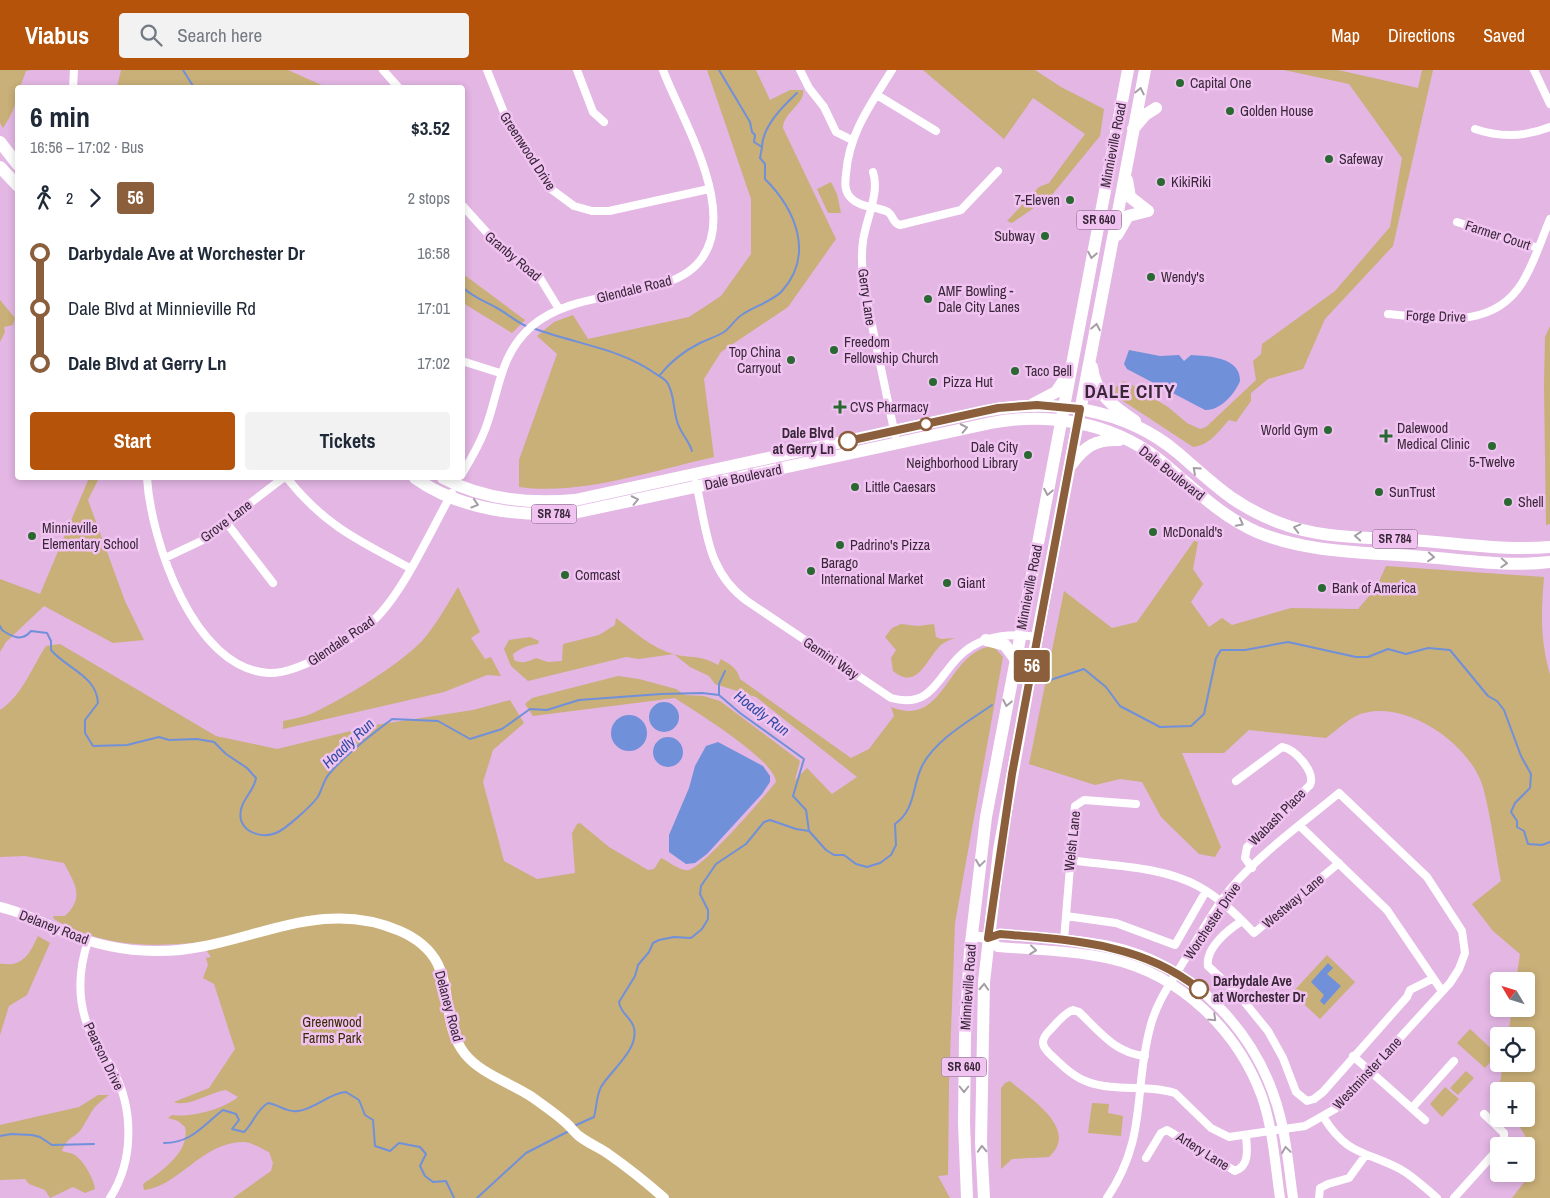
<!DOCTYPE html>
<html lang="en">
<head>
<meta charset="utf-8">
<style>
	body { margin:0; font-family:"Archivo Narrow",sans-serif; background:#f2f2f3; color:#1f2937; height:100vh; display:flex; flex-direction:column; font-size:19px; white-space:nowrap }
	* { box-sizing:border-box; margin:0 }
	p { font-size:16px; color:#747a83 }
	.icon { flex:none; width:28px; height:28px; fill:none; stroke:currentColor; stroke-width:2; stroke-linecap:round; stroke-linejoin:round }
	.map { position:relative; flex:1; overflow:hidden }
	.drawer { position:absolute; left:15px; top:15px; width:450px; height:395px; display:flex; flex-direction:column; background:#fff; border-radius:5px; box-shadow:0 2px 8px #0003 }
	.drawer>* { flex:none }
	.badge { padding:0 10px; border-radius:4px; font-size:18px; line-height:32px }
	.needle { width:32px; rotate:308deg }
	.tools { position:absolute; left:1490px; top:902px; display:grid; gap:10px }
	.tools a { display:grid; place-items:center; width:45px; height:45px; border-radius:5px; background:#fff; box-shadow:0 2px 8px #0003; font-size:25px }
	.map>.badge { position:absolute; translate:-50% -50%; box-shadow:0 0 0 2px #fff }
	.legs { display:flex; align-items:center; gap:8px; height:55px; padding:0 15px; font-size:16px }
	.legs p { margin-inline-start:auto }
	.headline { display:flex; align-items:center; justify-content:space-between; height:85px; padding:0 15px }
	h1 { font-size:28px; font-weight:700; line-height:38px }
	.primary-button { display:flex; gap:10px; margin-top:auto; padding:10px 15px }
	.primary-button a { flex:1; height:58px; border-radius:5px; background:#b45309; color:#fff; font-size:20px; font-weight:700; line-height:58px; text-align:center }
	.primary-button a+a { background:#f2f2f3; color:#1f2937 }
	ul { padding:0 15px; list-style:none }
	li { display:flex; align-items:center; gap:18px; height:55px; font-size:19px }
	li i { display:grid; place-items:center; width:8px; height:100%; margin:0 6px; background:currentColor }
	li i::after { content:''; width:12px; height:12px; margin:-6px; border:4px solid; border-radius:50%; background:#fff }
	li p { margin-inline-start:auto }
	li:first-child i { background:linear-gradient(#0000 50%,currentColor 0) }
	li:last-child i { background:linear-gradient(currentColor 50%,#0000 0) }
	header { display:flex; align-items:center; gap:30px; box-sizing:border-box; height:70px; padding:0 25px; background:#b45309; color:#fff }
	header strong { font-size:24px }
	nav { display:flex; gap:28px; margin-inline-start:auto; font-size:18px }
	.search { width:350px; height:45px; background:#f2f2f3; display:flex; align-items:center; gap:12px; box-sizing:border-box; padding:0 18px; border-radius:5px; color:#747a83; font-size:19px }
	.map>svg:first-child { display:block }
	.green { fill:#c9af78 }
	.water { fill:#7190da }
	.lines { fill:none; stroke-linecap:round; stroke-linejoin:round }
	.stream { stroke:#7190da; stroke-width:2 }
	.minor { stroke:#fff; stroke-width:8 }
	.tertiary { stroke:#fff; stroke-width:10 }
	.primary { stroke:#fff; stroke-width:12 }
	.oneway { stroke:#a69ea6 }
	.line-1-casing { stroke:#fff; stroke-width:11 }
	.line-1 { stroke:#8b5e3c; stroke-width:8 }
	.poi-dot { fill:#296831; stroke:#f0c3f1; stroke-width:2 }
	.stop-1-dot { fill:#fff; stroke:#8b5e3c; stroke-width:2.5 }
	.labels { text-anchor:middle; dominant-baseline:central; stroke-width:5; stroke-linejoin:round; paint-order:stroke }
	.shield { fill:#f0c3f1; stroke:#705670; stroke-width:1 }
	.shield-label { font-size:12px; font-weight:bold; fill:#392739 }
	.poi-label { font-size:14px; fill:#392739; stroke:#f0c3f1; text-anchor:start }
	.street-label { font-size:14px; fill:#392739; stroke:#f0c3f1 }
	.stop-label { font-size:14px; font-weight:bold; fill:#392739; stroke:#f0c3f1; text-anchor:end }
	.park-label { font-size:14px; fill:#3c2c05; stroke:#f0c3f1 }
	.water-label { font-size:15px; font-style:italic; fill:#2d4ba2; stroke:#f0c3f1 }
	.district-label { font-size:19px; font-weight:bold; letter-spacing:1px; fill:#392739; stroke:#f0c3f1 }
</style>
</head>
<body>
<header>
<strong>Viabus</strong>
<div class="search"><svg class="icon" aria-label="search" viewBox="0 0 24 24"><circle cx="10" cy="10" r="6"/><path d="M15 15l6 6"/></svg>Search here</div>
<nav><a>Map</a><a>Directions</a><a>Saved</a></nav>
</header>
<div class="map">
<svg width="1550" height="1128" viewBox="0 0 1550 1128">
	<rect width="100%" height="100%" fill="#e3b6e4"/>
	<path class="green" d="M0 0H31L26 1 20 17 18 18C18 32 11 46 3 58L0 53Z
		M121 0H288L326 17H117Z
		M707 0H756L770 30 790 20H803C806 33 783 43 783 58L836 169 788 237 721 282 704 309 714 387C655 400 580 426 519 417V390L557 284 537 266 554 252 573 245 588 269 689 247 721 226 751 184V129Z
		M923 0H1035L1061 17 1104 39 1100 66 1051 126 1012 153 1007 151 1039 117 1049 113 1085 64 1033 28 1004 69Z
		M1284 0H1338L1418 18 1422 0H1433L1393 176 1325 249 1303 299 1268 309 1251 323V331L1236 352 1229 350C1218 362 1210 375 1193 377L1120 329 1115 325 1116 317 1123 311 1129 313 1168 337 1187 353 1200 359 1206 357 1256 310 1253 291 1261 284 1262 274 1335 221 1390 157 1402 88 1349 14Z
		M831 112 837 124 841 143H828L817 119Z
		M463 204 525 250 512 263 463 233Z
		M0 230 15 248 13 255 4 257 5 262 0 272Z
		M1550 256V454L1546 455 1544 315 1545 267Z
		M89 408H99L88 430 125 531 144 570 113 573 44 536 6 572 0 582V509L40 524Z
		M1194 471 1198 472 1193 499 1203 514 1191 532 1209 557 1222 548 1232 555 1291 538 1358 539 1376 518 1386 496 1544 507C1541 544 1540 568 1550 605V1128H1512L1530 1105 1527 1069 1515 1049H1526V1021H1500L1499 1019 1503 994H1526V966H1508L1512 939H1526V911H1516L1520 884 1493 861 1472 834 1501 811C1495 780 1491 747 1483 717 1470 674 1408 631 1364 643 1351 646 1337 660 1326 668L1249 660 1224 683H1182L1221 777 1215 787 1199 784 1161 747 1142 712 1120 709 1095 715 1029 694 1064 521 1112 558 1137 552Z
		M458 517 480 562 471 568 485 589 491 587 501 606 487 605 444 622 283 659V651C293 649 304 647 313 643 343 629 399 595 422 571 436 555 447 535 458 517Z
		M616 548C633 561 652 578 673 584 692 589 698 584 718 595L721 589C731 595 737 598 740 609L851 688 869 679 894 646 891 637C946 659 946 581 993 576L1003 587 955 853 949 1015 948 1105 938 1106 950 1128H233L271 1101 273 1093 269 1082C262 1079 251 1072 244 1072 203 1071 178 1117 144 1120L143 1114C161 1102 191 1081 185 1057L178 1051 168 1048 172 1045C190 1048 224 1039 238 1027L226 1020C210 1022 188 1038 174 1032L209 1018 235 979 214 914 203 908 208 895 206 888 211 887 201 872C149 878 99 876 54 849L53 846H65C85 827 75 814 64 793L25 786 0 787V640C22 626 32 597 46 576L60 574 216 666 277 679 375 655 473 640 510 630 524 653 493 680 483 712 504 791 537 809 575 803 572 763 577 754 580 753 609 777 648 800 654 799 661 788C668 791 681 802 689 800 704 797 764 727 776 712 775 690 696 642 675 628L533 646 525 634 532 628 618 606 639 609 676 619 685 625 704 626 720 631 800 691 795 710 807 698 832 724 857 707 756 627 715 614 709 606 690 597 674 584 639 589 626 587 528 611 511 596 504 579 509 570 530 567 539 571 538 574C528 575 521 578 513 584L514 590C522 594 528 592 536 588L548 592 562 591 563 574 599 565 615 555Z
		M901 554 918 556 934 554 936 567 941 569 955 568C949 570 942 573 938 578 925 593 916 620 893 601L891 588 896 580 885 567 892 558Z
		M38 866 50 873 27 925 9 936 0 965V894C4 893 9 895 13 894 27 891 32 878 38 866Z
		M1327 885 1355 912 1320 949 1292 923Z
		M1470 959 1497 984 1485 998 1457 973Z
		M1466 1001 1474 1008 1458 1025 1450 1018Z
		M1010 1011C1030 1029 1080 1059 1049 1087L1012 1089 1001 1099V1018L1005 1013Z
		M1445 1017 1459 1029 1442 1047 1430 1034Z
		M98 1025H109C90 1039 93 1041 82 1058 75 1069 69 1064 62 1081 65 1082 70 1083 73 1084 83 1089 94 1109 95 1119L85 1123 73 1117 50 1128 45 1120 29 1114 25 1109 0 1110V1055L79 1037Z
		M1092 1033 1109 1034 1108 1043 1123 1046 1121 1066 1088 1063Z"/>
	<path class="water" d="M1129 280 1160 286 1179 285 1184 291 1191 285C1208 286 1241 287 1240 311 1235 324 1220 341 1205 340L1127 299 1124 294Z
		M649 647a15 15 0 1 1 30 0a15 15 0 1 1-30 0Z
		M611 663a18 18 0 1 1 36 0a18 18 0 1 1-36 0Z
		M653 682a15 15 0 1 1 30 0a15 15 0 1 1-30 0Z
		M718 672 763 696 770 706V712L762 724 707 784 695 793 686 794 669 782V765L689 718 695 696 706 676Z
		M1328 893 1333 898 1327 904 1341 916 1324 935 1320 931 1324 925 1311 912Z"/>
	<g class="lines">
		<path class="stream" d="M183 0 193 16 198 18
			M762 76C763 56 783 36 797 23
			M462 217C473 227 484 231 497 238 508 244 516 252 528 257
			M533 258C575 274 620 278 656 304 660 307 666 309 668 314 675 326 673 342 678 354 682 365 689 371 692 381
			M659 306C670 292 684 281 700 273 708 269 716 267 724 262 731 257 735 249 743 244 755 236 773 231 782 221 815 184 795 139 765 109V94L760 88 762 77 754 72 755 65 752 62 750 52 719 0
			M0 556 2 560C12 567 22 572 31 561L47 563 51 571V580C66 598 97 606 98 633L85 650V663L93 676 127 675 159 667 169 670 197 669 214 672 226 684 247 698 256 708C254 723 237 732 241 750 245 764 264 768 276 763 286 759 310 737 317 728 322 721 323 711 329 704 347 683 370 666 392 649L438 651 470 669 502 659 530 639 547 640 579 630 661 624 702 623 719 625 740 643 804 689 793 726 806 740 809 761
			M1044 612 1084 599 1106 617 1120 636 1160 657 1191 656 1204 644 1216 588 1221 580H1245L1288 572 1356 587H1368L1388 579 1406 584 1428 578 1450 580 1488 626 1497 631 1504 640 1521 686 1531 704 1530 718 1515 733 1511 742 1517 751V757L1524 761 1528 774 1542 775 1550 772
			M719 625V614L725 601
			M574 1056 594 1047C597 1036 596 1027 601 1017 611 1000 639 980 634 958 632 948 620 943 619 932L635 906 638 895 649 882 653 873 659 870 674 867 691 868 702 859 708 849V840L700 824 701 816 716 794 746 774 764 752 770 750 796 759 809 761 826 780 834 785H844L856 794 867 797 880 793 891 785 896 775 895 754C916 739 912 716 922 696 935 670 969 651 992 635
			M0 1066 11 1064 32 1065 40 1067 52 1075 94 1074
			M164 1073C192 1073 203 1055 223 1040L236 1044 239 1050 232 1059 244 1062C254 1053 255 1041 268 1033 278 1034 286 1043 298 1041 315 1039 329 1023 346 1022L359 1030 365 1045 373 1050 375 1076 390 1081 399 1073 420 1077 426 1084 420 1096 425 1106 433 1112 446 1111 454 1128
			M477 1128 526 1083 569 1061"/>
		<path class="minor" d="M383 0 399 18
			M487 0 507 50 551 119 574 136 592 141H609L709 119
			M577 0 593 42 604 52
			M800 0 809 18 824 37 836 62 852 70
			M892 0C871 34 849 63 846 104 845 113 844 122 852 129 861 138 877 136 888 142 894 146 892 153 900 155L961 140 998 101
			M1534 0 1550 34
			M73 18 74 0
			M877 25 936 61
			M1475 59C1501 68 1525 67 1550 57
			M873 102C880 123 866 149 863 171 861 186 862 202 864 217L895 365
			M462 135 499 176 540 208 559 239
			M1457 152 1538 178
			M1388 244C1436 248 1492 261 1522 213 1534 194 1541 170 1550 149
			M462 291 500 303
			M462 404C471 389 480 374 486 357 500 319 499 285 532 256 558 234 591 230 624 223 645 218 669 215 688 202 750 158 682 51 663 0
			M147 408C151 470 193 599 269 603 300 604 352 570 375 549 404 521 431 460 452 423
			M287 408C324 455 359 471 410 498
			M696 413C707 459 706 501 747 531L891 628C934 640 938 603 964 582 985 565 1010 563 1037 567
			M226 452 273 513
			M165 488 201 471 283 408
			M1236 711 1282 677C1295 679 1316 702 1310 715L1247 777 1245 788 1252 798
			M1300 756 1387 840 1442 921
			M1070 790C1111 796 1161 796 1198 816 1220 828 1238 846 1254 863L1339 793
			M1066 846 1116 853 1175 875 1206 821
			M1242 851C1229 859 1205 878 1208 896L1238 924 1268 961 1283 988 1296 1022 1307 1031 1314 1029 1323 1022 1407 927 1410 920 1432 909
			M1064 870 1075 736 1084 730 1136 734
			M88 871C79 898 77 926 87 954 93 971 104 985 113 1000 134 1039 134 1091 110 1128
			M1353 986 1425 1050
			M1412 1038 1454 991
			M1484 1044 1504 1063V1071L1500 1076
			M1324 1048C1347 1085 1365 1081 1400 1099 1413 1106 1425 1118 1437 1128
			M1146 1088 1161 1063 1167 1060 1235 1101C1250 1096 1247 1079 1246 1066
			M1107 1128C1148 1067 1133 1022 1150 958 1156 933 1171 912 1184 891 1199 867 1213 839 1231 818 1262 782 1303 753 1339 723L1427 807 1462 861 1465 883 1459 899 1450 913 1335 1039 1305 1056 1229 1067 1211 1058 1175 1023C1148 1014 1116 1022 1088 1012 1073 1007 1062 995 1051 985 1041 976 1040 970 1050 960 1057 953 1064 943 1073 940L1079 942C1100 962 1115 983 1145 986
			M1319 1128 1320 1118 1328 1114 1349 1108 1365 1086
			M1454 1128 1499 1078"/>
		<path class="tertiary" d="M0 837C22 842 43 853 64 862 93 874 124 881 155 881 240 883 314 823 400 861 466 890 433 944 465 984 481 1004 511 1013 532 1027 543 1035 555 1043 565 1052 570 1056 574 1062 579 1066 588 1073 598 1077 607 1083 627 1097 646 1112 664 1128
			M972 866 988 868 1000 864C1036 867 1074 869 1109 876 1194 894 1259 963 1280 1046 1287 1072 1289 1101 1293 1128
			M988 868 998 877C1036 880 1075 881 1111 889 1181 905 1238 961 1262 1027 1273 1059 1275 1094 1280 1128"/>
		<path class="primary" d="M1133 59 1145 45 1156 38
			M0 72 18 95
			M0 97 18 116
			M1127 110 1130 127 1148 141
			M1117 165 1128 146 1148 141
			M1092 297C1095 324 1114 337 1135 351
			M1033 334 1056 322 1068 304
			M1071 395C1085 376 1096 369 1119 370
			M415 408C460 440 520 447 574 443L991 353C1047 342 1110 352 1157 388 1190 414 1218 445 1257 462 1309 484 1370 482 1425 487 1466 490 1509 497 1550 492
			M443 408C484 430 529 434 575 430L985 341C1051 328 1125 338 1178 383 1214 414 1233 435 1280 453 1320 469 1368 467 1410 470 1457 473 1504 481 1550 477
			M986 570 1005 575 1016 590
			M967 1128 964 1053 965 966 970 881 986 747 1128 0
			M984 1128 981 1072 984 912 999 780 1037 567 1145 0"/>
	</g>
	<defs><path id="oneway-chevron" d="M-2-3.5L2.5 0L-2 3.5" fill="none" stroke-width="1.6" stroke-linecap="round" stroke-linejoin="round" transform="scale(1.25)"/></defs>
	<g class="oneway">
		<use href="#oneway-chevron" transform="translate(1140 21) rotate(-78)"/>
		<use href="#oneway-chevron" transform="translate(1092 185) rotate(101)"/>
		<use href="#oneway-chevron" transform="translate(1096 257) rotate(-79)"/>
		<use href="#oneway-chevron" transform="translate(964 358) rotate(-12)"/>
		<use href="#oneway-chevron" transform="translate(1196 400) rotate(-138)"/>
		<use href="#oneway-chevron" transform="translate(1048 422) rotate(101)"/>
		<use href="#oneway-chevron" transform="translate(635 430) rotate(-12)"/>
		<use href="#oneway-chevron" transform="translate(475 434) rotate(17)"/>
		<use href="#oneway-chevron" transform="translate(1240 453) rotate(28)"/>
		<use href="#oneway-chevron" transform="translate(1297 458) rotate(-165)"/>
		<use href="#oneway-chevron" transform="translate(1358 466) rotate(-176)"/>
		<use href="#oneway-chevron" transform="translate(1431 487) rotate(5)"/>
		<use href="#oneway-chevron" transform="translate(1504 493) rotate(3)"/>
		<use href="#oneway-chevron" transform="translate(1007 633) rotate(101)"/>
		<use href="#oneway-chevron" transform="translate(980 793) rotate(98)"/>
		<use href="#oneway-chevron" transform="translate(1033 880) rotate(6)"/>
		<use href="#oneway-chevron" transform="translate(984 917) rotate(-87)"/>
		<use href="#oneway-chevron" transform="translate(1213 948) rotate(44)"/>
		<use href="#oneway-chevron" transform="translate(964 1019) rotate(90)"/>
		<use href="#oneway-chevron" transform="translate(982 1079) rotate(-93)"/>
		<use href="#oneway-chevron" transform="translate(1286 1080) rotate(-98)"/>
	</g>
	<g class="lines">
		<g class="line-1-casing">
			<path id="line-1" d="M848 371 998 338 1037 335 1080 339 1012 704 988 868 1000 864C1070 870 1142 873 1199 919"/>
		</g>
		<use href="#line-1" class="line-1"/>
	</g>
	<g class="poi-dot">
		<circle cx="1180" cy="13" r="5"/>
		<circle cx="1230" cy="41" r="5"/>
		<circle cx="1329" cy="89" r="5"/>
		<circle cx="1161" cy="112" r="5"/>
		<circle cx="1070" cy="130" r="5"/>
		<circle cx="1045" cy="166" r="5"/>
		<circle cx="1151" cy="207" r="5"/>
		<circle cx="928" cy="229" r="5"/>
		<circle cx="834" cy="280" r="5"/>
		<circle cx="791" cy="290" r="5"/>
		<circle cx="1015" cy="301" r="5"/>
		<circle cx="933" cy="312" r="5"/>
		<path d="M837.5 329.5h5v5h5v5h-5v5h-5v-5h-5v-5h5z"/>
		<circle cx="1328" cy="360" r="5"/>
		<path d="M1383.5 358.5h5v5h5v5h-5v5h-5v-5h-5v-5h5z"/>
		<circle cx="1492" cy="376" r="5"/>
		<circle cx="1028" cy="385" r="5"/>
		<circle cx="855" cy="417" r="5"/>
		<circle cx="1379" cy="422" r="5"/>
		<circle cx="1508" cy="432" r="5"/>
		<circle cx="1153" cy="462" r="5"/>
		<circle cx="32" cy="466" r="5"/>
		<circle cx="840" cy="475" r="5"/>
		<circle cx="811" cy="501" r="5"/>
		<circle cx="565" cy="505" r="5"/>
		<circle cx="947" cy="513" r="5"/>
		<circle cx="1322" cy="518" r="5"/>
	</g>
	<g class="stop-1-dot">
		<circle cx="926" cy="354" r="6"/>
		<circle cx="848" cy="371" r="9"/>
		<circle cx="1199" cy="919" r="9"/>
	</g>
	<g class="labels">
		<g class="shield">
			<rect x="1076.5" y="140.5" width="45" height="19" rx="4"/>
			<rect x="531.5" y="434.5" width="45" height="19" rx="4"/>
			<rect x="1372.5" y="459.5" width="45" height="19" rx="4"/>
			<rect x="941.5" y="987.5" width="45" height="19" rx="4"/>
		</g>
		<g class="shield-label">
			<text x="1099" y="150">SR 640</text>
			<text x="554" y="444">SR 784</text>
			<text x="1395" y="469">SR 784</text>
			<text x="964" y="997">SR 640</text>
		</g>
		<g class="poi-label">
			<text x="1190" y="13">Capital One</text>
			<text x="1240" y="41">Golden House</text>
			<text x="1339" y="89">Safeway</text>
			<text x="1171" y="112">KikiRiki</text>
			<text x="1060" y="130" text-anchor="end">7-Eleven</text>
			<text x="1035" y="166" text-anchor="end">Subway</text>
			<text x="1161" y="207">Wendy's</text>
			<text x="938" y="221">AMF Bowling -<tspan x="938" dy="16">Dale City Lanes</tspan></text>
			<text x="844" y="272">Freedom<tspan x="844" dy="16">Fellowship Church</tspan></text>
			<text x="781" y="282" text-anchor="end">Top China<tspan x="781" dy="16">Carryout</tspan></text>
			<text x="1025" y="301">Taco Bell</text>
			<text x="943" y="312">Pizza Hut</text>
			<text x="850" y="337">CVS Pharmacy</text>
			<text x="1397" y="358">Dalewood<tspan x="1397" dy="16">Medical Clinic</tspan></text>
			<text x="1318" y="360" text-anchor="end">World Gym</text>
			<text x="1018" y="377" text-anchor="end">Dale City<tspan x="1018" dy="16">Neighborhood Library</tspan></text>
			<text x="1492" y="392" text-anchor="middle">5-Twelve</text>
			<text x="865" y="417">Little Caesars</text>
			<text x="1389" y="422">SunTrust</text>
			<text x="1518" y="432">Shell</text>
			<text x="42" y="458">Minnieville<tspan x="42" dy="16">Elementary School</tspan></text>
			<text x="1163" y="462">McDonald's</text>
			<text x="850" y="475">Padrino's Pizza</text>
			<text x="821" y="493">Barago<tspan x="821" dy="16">International Market</tspan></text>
			<text x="575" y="505">Comcast</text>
			<text x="957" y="513">Giant</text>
			<text x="1332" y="518">Bank of America</text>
		</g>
		<g class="street-label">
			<text transform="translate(1113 75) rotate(-79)">Minnieville Road</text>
			<text transform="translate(528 81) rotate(57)">Greenwood Drive</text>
			<text transform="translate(1498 165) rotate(18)">Farmer Court</text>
			<text transform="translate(513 186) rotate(40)">Granby Road</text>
			<text transform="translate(634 219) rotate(-14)">Glendale Road</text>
			<text transform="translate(867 227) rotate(82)">Gerry Lane</text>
			<text transform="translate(1436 246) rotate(2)">Forge Drive</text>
			<text transform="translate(1172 403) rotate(38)">Dale Boulevard</text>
			<text transform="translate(743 407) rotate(-12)">Dale Boulevard</text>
			<text transform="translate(226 451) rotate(-37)">Grove Lane</text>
			<text transform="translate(1029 517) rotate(-79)">Minnieville Road</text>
			<text transform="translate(341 571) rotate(-34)">Glendale Road</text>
			<text transform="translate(831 588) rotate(34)">Gemini Way</text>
			<text transform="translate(1277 747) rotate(-45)">Wabash Place</text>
			<text transform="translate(1072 771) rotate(-84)">Welsh Lane</text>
			<text transform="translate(1293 831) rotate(-40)">Westway Lane</text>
			<text transform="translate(1212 851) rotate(-56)">Worchester Drive</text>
			<text transform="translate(54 857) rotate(21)">Delaney Road</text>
			<text transform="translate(968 917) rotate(-86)">Minnieville Road</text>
			<text transform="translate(449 936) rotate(75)">Delaney Road</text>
			<text transform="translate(104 986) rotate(64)">Pearson Drive</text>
			<text transform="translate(1367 1003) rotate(-47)">Westminster Lane</text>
			<text transform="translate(1203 1081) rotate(32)">Artery Lane</text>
		</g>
		<g class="stop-label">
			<text x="834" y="363">Dale Blvd<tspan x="834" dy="16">at Gerry Ln</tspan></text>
			<text x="1213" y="911" text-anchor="start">Darbydale Ave<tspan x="1213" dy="16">at Worchester Dr</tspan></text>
		</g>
		<g class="park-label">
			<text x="332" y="952">Greenwood<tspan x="332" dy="16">Farms Park</tspan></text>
		</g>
		<g class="water-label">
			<text transform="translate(762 643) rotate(37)">Hoadly Run</text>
			<text transform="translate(348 673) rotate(-43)">Hoadly Run</text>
		</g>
		<g class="district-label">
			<text x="1130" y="321">DALE CITY</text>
		</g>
	</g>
</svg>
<div class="tools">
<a><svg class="needle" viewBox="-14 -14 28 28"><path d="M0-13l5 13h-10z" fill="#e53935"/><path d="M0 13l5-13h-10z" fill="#747a83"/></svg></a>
<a><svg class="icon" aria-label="locate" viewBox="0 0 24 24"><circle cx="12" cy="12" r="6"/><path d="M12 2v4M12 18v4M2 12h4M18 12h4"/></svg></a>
<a>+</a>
<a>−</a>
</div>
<b class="badge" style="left:1032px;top:596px;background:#8b5e3c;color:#fff">56</b>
<section class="drawer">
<div class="headline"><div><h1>6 min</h1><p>16:56 – 17:02 · Bus</p></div><b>$3.52</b></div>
<div class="legs"><svg class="icon" aria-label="walk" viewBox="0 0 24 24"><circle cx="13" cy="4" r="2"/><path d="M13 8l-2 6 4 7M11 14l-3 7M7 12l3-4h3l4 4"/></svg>2<svg class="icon" aria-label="forward" viewBox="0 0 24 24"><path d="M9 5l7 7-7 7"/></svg><b class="badge" style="background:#8b5e3c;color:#fff">56</b><p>2 stops</p></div>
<ul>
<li><i style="color:#8b5e3c"></i><b>Darbydale Ave at Worchester Dr</b><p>16:58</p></li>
<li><i style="color:#8b5e3c"></i><span>Dale Blvd at Minnieville Rd</span><p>17:01</p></li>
<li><i style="color:#8b5e3c"></i><b>Dale Blvd at Gerry Ln</b><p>17:02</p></li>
</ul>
<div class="primary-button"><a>Start</a><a>Tickets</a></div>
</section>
</div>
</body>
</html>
